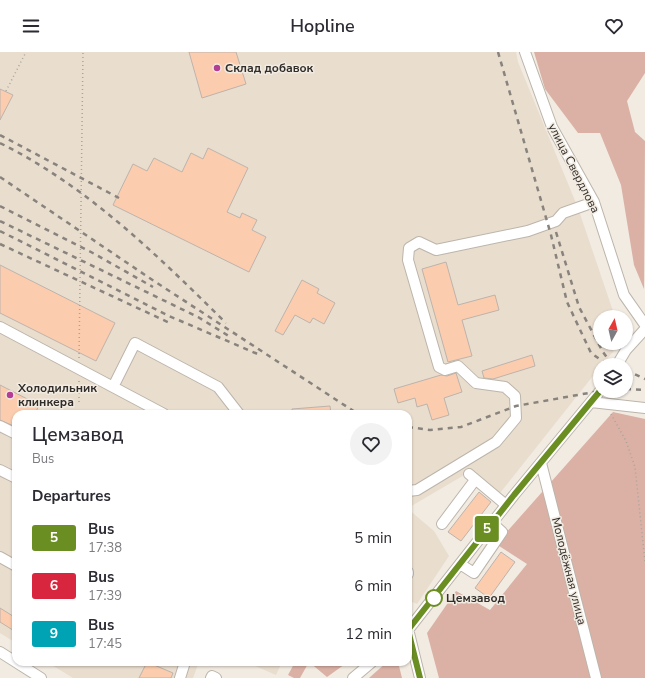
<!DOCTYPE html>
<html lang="en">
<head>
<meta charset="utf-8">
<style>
	body { margin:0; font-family:"Nunito Sans",sans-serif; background:#f2f2f3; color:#2b2b33; height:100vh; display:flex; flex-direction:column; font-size:15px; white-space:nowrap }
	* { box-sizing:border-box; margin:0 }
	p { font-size:13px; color:#7c7c81 }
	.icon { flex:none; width:22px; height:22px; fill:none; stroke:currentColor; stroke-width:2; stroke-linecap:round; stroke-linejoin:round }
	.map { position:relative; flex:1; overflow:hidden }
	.details { position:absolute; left:12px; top:358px; width:400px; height:256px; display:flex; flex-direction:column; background:#fff; border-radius:12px; box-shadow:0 1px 3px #0004 }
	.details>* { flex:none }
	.badge { padding:0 8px; border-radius:3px; font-size:14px; line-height:26px }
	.needle { width:26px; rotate:8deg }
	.tools { position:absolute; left:593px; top:258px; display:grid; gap:8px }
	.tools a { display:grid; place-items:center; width:40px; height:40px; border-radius:50%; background:#fff; box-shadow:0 1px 3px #0004; font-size:20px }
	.map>.badge { position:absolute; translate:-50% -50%; box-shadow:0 0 0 2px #fff }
	h2 { padding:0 20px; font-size:15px; line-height:36px }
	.round { display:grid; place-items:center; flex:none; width:42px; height:42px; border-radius:21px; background:#f2f2f3 }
	.summary { display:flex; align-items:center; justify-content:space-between; height:68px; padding:0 20px }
	h1 { font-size:19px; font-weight:600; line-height:30px }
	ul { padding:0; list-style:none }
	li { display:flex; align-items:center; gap:12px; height:48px; padding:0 20px }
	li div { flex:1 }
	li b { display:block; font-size:15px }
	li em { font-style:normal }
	li .badge { min-width:44px; font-weight:700; text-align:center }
	header { display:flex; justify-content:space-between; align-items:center; height:52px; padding:0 20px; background:#fff; font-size:18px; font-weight:600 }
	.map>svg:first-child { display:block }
	.built { fill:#e9ddce }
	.green { fill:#dbb1a5 }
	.building { fill:#fbcdae; stroke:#bdb3ac }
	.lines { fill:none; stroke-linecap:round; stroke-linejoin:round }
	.minor-casing { stroke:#bcb5ab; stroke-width:12 }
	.path { stroke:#a9a39c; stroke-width:1.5; stroke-dasharray:1 3; stroke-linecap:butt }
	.minor { stroke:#fff; stroke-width:10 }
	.rail { stroke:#88837d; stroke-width:2.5; stroke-dasharray:5 5; stroke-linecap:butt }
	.line-casing { stroke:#fff; stroke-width:9 }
	.line { stroke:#6b8e23; stroke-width:6 }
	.poi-dot { fill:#b53e94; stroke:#f2ebe1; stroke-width:1.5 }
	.stop-dot { fill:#fff; stroke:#6b8e23; stroke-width:2 }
	.labels { text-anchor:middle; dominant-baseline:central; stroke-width:3; stroke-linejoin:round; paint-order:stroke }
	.poi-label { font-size:12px; font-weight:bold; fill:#2f2c29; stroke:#f2ebe1; text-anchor:start }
	.street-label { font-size:12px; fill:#2f2c29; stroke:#f2ebe1 }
	.stop-label { font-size:12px; font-weight:bold; fill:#2f2c29; stroke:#f2ebe1; text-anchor:start }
</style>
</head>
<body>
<header><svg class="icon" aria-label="menu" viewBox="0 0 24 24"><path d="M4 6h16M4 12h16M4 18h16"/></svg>Hopline<svg class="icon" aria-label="heart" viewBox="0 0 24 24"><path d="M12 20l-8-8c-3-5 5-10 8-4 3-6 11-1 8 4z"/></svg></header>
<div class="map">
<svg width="645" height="626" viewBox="0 0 645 626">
	<rect width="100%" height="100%" fill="#f2ebe1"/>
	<path class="built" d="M0 0H516L518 10 578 156 615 265H600V291H616L613 300 602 313H600V315L500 441 471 419 408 456V362H16V591L0 581Z
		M408 457 434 479 449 504 417 552 408 548Z
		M47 610H199L193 626H73Z
		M246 610H282L276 623Z"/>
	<path class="green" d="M534 0H645V21L627 49 635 80 645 89 644 237 634 213 621 133 600 81H578L545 37Z
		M613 360 645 367V626H439L427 581 456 539 490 558 527 512 496 492Z
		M295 610H348L327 625 309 610 300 626H294L288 623Z
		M387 610H398L402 626H369Z"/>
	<path class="building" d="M189 0H236L246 32 202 46Z
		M0 37 13 43 0 68Z
		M208 96 248 116 227 160 240 166 242 161 257 168 252 178 266 185 249 220 113 153 133 112 147 119 154 106 182 120 191 101 203 107Z
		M446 210 458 253 495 243 499 258 462 268 472 304 448 310 422 217Z
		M0 213 115 271 96 309 0 261Z
		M302 228 319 237 317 241 335 251 324 272 313 266 310 271 295 263 283 283 275 279Z
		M532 303 535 314 493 327 484 326 482 319Z
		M456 321 462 340 444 346 449 363 432 368 427 352 417 355 415 346 398 351 394 337 441 323 447 324Z
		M0 333 39 353 35 362H16V375L0 368Z
		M330 354 331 362H292V357Z
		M479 440 491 450 461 489 448 480Z
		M501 500 515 510 489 546 475 536Z
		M0 556 16 566V580L0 570Z
		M147 610 173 621 171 626H139Z"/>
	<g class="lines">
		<g class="minor-casing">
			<path id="minor" d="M525 0 552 75 594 150 624 243 645 273
				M0 275 164 362
				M617 313 626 298 645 277
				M113 335 135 291 218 335 239 362
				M591 350 645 356
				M0 374 16 382
				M541 411 596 626
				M0 418 16 426
				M469 422 506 453
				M408 439 417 438 496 390 516 366 515 344 505 335 476 331 458 314 445 318 439 315 408 208 409 196 419 190 436 198 528 179 556 169 563 161 594 150
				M442 472 475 428
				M0 505 16 514
				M460 512 474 521 502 480 492 471
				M408 520V522
				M408 577 420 626
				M408 578 514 443 600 339
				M0 600 41 626
				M180 626 185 610
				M211 626 212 624 216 626
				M353 626 372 610"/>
		</g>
		<path class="path" d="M6 39 26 0
			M79 306 83 0
			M79 350V328
			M611 362 626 389 635 415 645 510"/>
		<use href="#minor" class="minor"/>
		<path class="rail" d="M498 0 551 183 567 250 591 301 608 313
			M0 83 119 146
			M0 91C87 134 157 203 226 271
			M0 125 151 227 358 362
			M0 154 91 200 153 235
			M0 169 198 265 232 286
			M0 179 169 264 260 303
			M556 180 579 255 603 300 608 307 618 313
			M0 192 172 272
			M626 318 645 327
			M626 337 645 338
			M408 375 430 378 461 375 516 354 600 339"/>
	</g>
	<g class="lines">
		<g class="line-casing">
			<path id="line" d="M420 626 408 578 514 443 600 339"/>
		</g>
		<use href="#line" class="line"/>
	</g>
	<g class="poi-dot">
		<circle cx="217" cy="16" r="4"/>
		<circle cx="10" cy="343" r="4"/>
	</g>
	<circle class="stop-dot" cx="434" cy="546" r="8"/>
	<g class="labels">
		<g class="poi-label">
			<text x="225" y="16">Склад добавок</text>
			<text x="18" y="336">Холодильник<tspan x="18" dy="14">клинкера</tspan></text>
		</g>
		<g class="street-label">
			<text transform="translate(574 116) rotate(63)">улица Свердлова</text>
			<text transform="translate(569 519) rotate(76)">Молодёжная улица</text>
		</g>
		<g class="stop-label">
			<text x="446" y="546">Цемзавод</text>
		</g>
	</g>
</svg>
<div class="tools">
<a><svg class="needle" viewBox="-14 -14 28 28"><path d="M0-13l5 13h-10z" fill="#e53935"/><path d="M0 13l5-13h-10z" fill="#7c7c81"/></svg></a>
<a><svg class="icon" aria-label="layers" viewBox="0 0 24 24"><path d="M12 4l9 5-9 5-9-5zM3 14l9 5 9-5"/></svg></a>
</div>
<b class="badge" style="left:487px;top:477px;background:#6b8e23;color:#fff">5</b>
<section class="details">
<div class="summary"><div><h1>Цемзавод</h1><p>Bus</p></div><a class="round"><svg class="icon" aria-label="heart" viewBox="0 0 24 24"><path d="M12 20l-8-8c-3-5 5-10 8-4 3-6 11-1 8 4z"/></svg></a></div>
<h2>Departures</h2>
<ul>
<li><span class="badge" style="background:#6b8e23;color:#fff">5</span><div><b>Bus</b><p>17:38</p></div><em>5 min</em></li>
<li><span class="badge" style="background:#d7263d;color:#fff">6</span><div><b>Bus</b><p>17:39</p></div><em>6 min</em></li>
<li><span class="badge" style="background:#00a3b4;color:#fff">9</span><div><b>Bus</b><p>17:45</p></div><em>12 min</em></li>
</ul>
</section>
</div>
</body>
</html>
